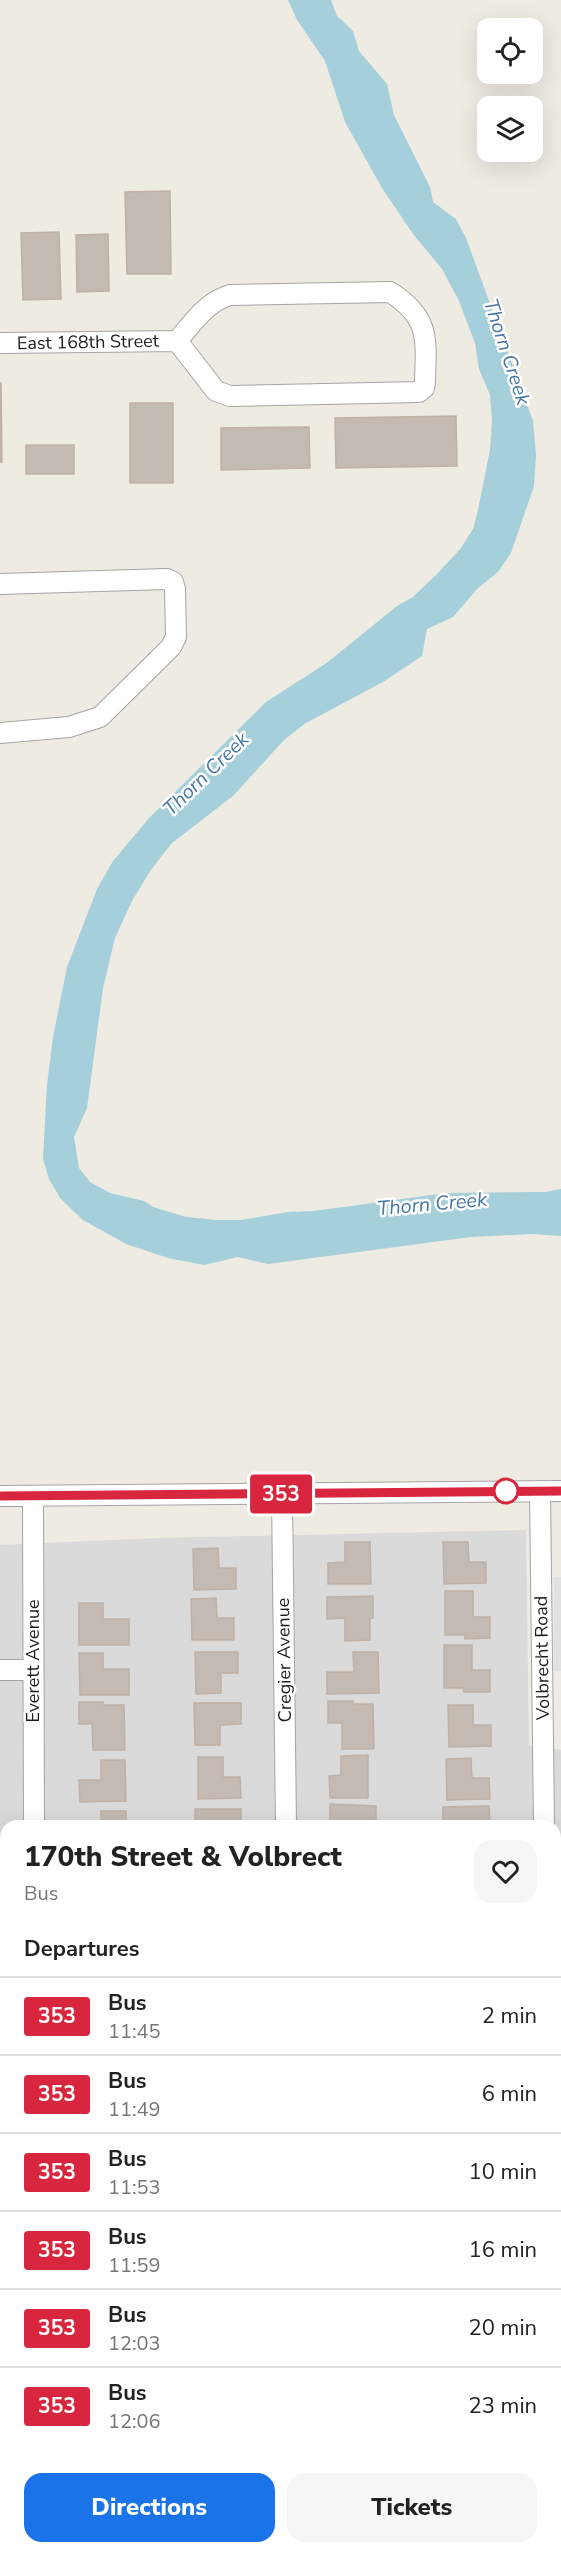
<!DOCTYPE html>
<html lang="en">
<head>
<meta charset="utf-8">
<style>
	body { margin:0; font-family:"Nunito Sans",sans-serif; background:#f6f6f6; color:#222; height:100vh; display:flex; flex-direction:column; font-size:22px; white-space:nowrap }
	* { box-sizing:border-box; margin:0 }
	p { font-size:20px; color:#767676 }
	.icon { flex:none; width:33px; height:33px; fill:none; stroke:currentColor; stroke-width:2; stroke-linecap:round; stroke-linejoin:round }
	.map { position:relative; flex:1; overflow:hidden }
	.side { position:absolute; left:0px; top:1820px; width:561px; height:734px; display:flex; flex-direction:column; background:#fff; border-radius:18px 18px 0 0; box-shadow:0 6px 24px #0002 }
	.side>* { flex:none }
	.badge { padding:0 12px; border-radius:4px; font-size:21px; line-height:39px }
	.controls { position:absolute; left:477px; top:18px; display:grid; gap:12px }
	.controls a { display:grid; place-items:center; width:66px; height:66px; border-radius:12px; background:#fff; box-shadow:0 6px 24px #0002; font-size:30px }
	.map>.badge { position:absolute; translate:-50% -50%; box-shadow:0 0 0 3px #fff }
	h2 { padding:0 24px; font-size:22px; line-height:54px }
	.round { display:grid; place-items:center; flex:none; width:63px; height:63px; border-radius:18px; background:#f6f6f6 }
	.headline { display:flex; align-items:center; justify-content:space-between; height:102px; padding:0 24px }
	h1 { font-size:28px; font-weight:800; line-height:45px }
	.cta { display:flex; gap:12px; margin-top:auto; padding:12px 24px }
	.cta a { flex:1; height:69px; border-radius:18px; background:#1a73e8; color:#fff; font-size:24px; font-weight:800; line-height:69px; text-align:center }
	.cta a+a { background:#f6f6f6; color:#222 }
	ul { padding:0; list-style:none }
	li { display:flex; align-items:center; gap:18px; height:78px; padding:0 24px; border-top:2px solid #e0e0e0 }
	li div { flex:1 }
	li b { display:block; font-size:22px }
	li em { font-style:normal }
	li .badge { min-width:66px; font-weight:700; text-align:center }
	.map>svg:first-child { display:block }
	.residential { fill:#dbdada }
	.pitch { fill:#82dcb9 }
	.parking { fill:#e1e1e1 }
	.water { fill:#a4cfdb }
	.building { fill:#c3bab3; stroke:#c0b1a6; stroke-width:1.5 }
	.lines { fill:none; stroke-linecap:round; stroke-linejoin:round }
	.minor-casing { stroke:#a4a4a4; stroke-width:22 }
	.minor { stroke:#fff; stroke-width:20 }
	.line-casing { stroke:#fff; stroke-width:14 }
	.line { stroke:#d7263d; stroke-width:9 }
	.stop-dot { fill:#fff; stroke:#d7263d; stroke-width:3 }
	.labels { text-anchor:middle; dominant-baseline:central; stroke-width:5; stroke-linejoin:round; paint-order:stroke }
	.street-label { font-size:18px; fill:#1d1d1d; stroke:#fff }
	.water-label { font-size:20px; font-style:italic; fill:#4977a3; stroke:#fff }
</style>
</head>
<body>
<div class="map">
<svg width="561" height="2552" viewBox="0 0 561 2552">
	<rect width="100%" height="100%" fill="#eeebe3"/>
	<path class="residential" d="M526 1530 529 1745 561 1750V2552H120V2547H555V1826H6V2501L0 2502V1545L158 1538Z"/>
	<path class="pitch" d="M6 2537V2547H106L110 2552H0V2538Z"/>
	<path class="parking" d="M554 1577H561V1671H554Z"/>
	<path class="water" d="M288 0H331L337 16 353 31 359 51 387 84 394 115 430 187 433 202 456 219 466 238 533 421 536 455 534 486 511 553 498 572 477 589 453 617 427 629 422 656 383 682 306 723 284 740 233 796 172 843 150 871 132 901 115 938 103 988 87 1108 74 1137 79 1168 90 1182 110 1193 144 1201 153 1207 186 1217 217 1220H241L288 1212 314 1211 446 1193 545 1192 561 1189V1236L532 1234 471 1237 268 1264 238 1257 204 1265 168 1258 126 1244 83 1220 60 1198 49 1179 43 1159 47 1085 53 1037 67 967 97 889 113 861 150 817 266 702 328 662 397 606 413 597 437 574 461 548 473 529 478 510 490 450 492 421 490 395 479 369 475 343 459 301 442 269 413 234 382 188 345 122 325 61 297 20Z"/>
	<path class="building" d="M170 191 171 274H127L125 192Z
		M59 232 61 299 23 300 21 233Z
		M108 234 109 291 77 292 76 235Z
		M0 383H1L2 462H0Z
		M130 403H173V483H130Z
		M456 416 457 466 336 468 335 418Z
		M309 427 310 468 221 470V428Z
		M26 445H74V474H26Z
		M345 1542H370L371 1584H328V1563L345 1562Z
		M443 1542H468L469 1562H486V1583L444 1584Z
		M218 1548 219 1568H236V1589L194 1590 193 1549Z
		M445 1591H473V1617H490V1638L465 1639V1635H445Z
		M373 1596V1618H370V1640L345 1641V1618L327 1619V1597Z
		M216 1598 217 1618H234V1640H192L191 1599Z
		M79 1603H103V1619H129V1645H79Z
		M444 1645H472V1670H490V1692H464V1688H444Z
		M195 1652H238V1673H221V1693L196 1694Z
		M353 1652H378L379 1693 327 1694V1672H354Z
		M79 1653H103V1669H129V1695H80Z
		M328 1701H353V1704H373L374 1749H342V1723H328Z
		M79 1702H103L104 1705H124L125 1750H93L92 1724H79Z
		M194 1703H241V1724L220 1725V1745H195Z
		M448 1705H473V1725H491V1746L449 1747Z
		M368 1755V1798H330L329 1776 341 1775V1756Z
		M198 1757H223V1777H240L241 1798 198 1799Z
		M471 1758 472 1778H489L490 1799 447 1800 446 1759Z
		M101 1760H125L126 1801 80 1802 79 1780H101Z
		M330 1804 376 1806V1826H330Z
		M489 1806 490 1826H443V1807Z
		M195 1809H241V1826H195Z
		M101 1811H126V1826H101Z"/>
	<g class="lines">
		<g class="minor-casing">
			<path id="minor" d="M390 292C431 318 426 340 425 382L424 388 419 392 230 396 216 391 177 341C193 323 206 302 230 295Z
				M0 343 177 341
				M0 584 167 579 173 582 175 589 176 637 171 647 100 717 69 727 0 733
				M540 1491 544 1826
				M282 1494 286 1826
				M0 1496 561 1491
				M33 1496 34 1826
				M0 1670H33
				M0 2514H6
				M115 2547V2552
				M177 2547V2552
				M551 2547V2552"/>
		</g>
		<use href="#minor" class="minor"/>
	</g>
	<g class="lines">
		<g class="line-casing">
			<path id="line" d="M0 1496 561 1491"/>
		</g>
		<use href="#line" class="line"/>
	</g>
	<circle class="stop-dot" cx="506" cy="1491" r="12"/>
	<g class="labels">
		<g class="street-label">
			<text transform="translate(88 342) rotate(-1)">East 168th Street</text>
			<text transform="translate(542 1658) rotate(-91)">Volbrecht Road</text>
			<text transform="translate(284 1660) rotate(-91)">Cregier Avenue</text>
			<text transform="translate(33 1661) rotate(-90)">Everett Avenue</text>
		</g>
		<g class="water-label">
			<text transform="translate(507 352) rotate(72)">Thorn Creek</text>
			<text transform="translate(206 774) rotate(-44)">Thorn Creek</text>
			<text transform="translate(432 1204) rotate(-5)">Thorn Creek</text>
		</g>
	</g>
</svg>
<div class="controls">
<a><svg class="icon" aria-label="locate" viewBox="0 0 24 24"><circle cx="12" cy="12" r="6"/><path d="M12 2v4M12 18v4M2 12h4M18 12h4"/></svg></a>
<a><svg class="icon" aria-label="layers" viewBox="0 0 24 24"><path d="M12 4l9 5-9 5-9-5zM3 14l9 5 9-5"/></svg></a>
</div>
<b class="badge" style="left:281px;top:1494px;background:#d7263d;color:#fff">353</b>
<section class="side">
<div class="headline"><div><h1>170th Street &amp; Volbrect</h1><p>Bus</p></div><a class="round"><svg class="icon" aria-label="heart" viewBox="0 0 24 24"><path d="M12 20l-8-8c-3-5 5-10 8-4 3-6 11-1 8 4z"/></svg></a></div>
<h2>Departures</h2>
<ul>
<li><span class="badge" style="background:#d7263d;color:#fff">353</span><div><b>Bus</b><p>11:45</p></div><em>2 min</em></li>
<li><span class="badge" style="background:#d7263d;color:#fff">353</span><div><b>Bus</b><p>11:49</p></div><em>6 min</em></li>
<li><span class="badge" style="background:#d7263d;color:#fff">353</span><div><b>Bus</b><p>11:53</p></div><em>10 min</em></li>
<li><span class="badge" style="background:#d7263d;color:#fff">353</span><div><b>Bus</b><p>11:59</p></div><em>16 min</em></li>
<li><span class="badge" style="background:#d7263d;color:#fff">353</span><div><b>Bus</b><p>12:03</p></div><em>20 min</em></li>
<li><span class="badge" style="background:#d7263d;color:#fff">353</span><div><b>Bus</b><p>12:06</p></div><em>23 min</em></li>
</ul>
<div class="cta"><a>Directions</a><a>Tickets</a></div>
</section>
</div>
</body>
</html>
